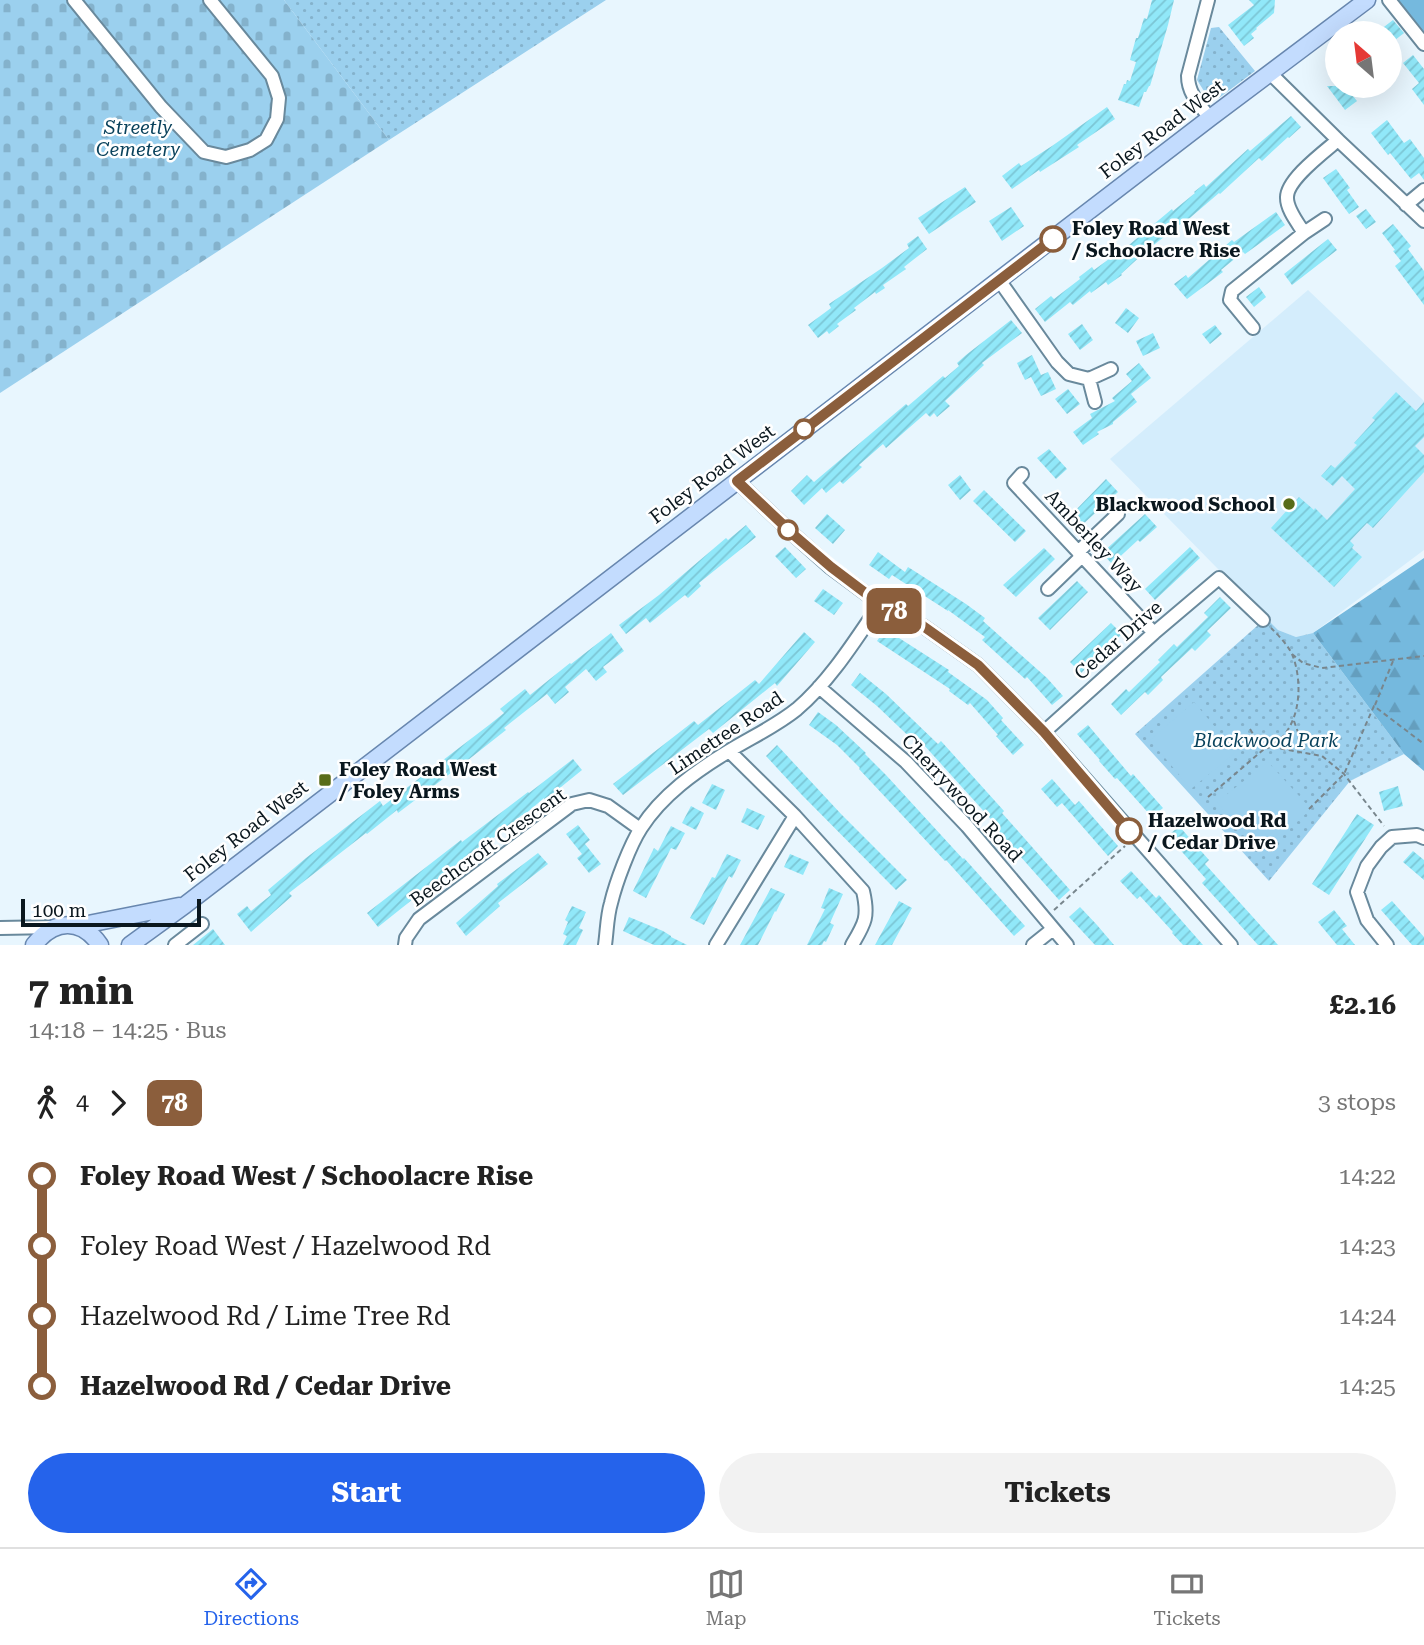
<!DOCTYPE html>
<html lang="en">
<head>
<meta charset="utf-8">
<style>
	body { margin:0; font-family:"Roboto Serif",serif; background:#f2f2f2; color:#222; height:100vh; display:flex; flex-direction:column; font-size:26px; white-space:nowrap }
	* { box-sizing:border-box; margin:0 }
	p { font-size:23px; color:#767676 }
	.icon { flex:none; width:38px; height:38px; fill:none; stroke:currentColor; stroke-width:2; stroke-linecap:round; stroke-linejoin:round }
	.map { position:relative; height:945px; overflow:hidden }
	.side { display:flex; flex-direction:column; background:#fff; flex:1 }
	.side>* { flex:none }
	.badge { padding:0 14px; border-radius:10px; font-size:24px; line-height:46px }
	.needle { width:46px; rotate:332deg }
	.controls { position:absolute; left:1325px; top:21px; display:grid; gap:14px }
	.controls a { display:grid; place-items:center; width:77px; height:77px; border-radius:50%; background:#fff; box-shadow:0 7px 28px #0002; font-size:35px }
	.scale { position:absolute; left:21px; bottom:18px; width:180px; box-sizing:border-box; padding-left:7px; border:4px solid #0a171e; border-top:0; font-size:19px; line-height:24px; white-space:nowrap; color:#0a171e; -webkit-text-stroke:5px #fff; paint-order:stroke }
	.map>.badge { position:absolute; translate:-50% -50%; box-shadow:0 0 0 4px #fff }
	.legs { display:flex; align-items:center; gap:10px; height:77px; padding:0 28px; font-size:23px }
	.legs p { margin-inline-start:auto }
	.headline { display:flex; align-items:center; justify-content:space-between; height:119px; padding:0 28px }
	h1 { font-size:38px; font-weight:700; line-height:52px }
	.cta { display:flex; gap:14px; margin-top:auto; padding:14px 28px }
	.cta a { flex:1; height:80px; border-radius:42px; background:#2563eb; color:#fff; font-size:28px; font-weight:700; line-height:80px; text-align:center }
	.cta a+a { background:#f2f2f2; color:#222 }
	ul { padding:0 28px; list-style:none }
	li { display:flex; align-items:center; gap:24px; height:70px; font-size:26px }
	li i { display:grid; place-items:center; width:10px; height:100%; margin:0 9px; background:currentColor }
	li i::after { content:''; width:18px; height:18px; margin:-9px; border:5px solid; border-radius:50%; background:#fff }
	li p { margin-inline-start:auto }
	li:first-child i { background:linear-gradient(#0000 50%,currentColor 0) }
	li:last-child i { background:linear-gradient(currentColor 50%,#0000 0) }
	.tab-bar { display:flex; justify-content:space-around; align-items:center; height:98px; border-top:2px solid #e0e0e0; background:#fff; font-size:19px; color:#767676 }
	.tab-bar a { display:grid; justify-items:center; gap:4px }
	.tab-bar .on { color:#2563eb }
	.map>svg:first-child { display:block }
	.built { fill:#d4edfc }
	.green { fill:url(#green-dots) }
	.forest { fill:url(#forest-firs) }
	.cemetery { fill:url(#cemetery-stones) }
	.pitch { fill:#9bd0ee }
	.building { fill:url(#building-hatch) }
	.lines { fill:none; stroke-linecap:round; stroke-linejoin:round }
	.minor-casing { stroke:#69899c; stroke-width:16 }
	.major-casing { stroke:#6887af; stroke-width:19 }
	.path { stroke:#78868d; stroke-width:2; stroke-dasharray:5 3.5; stroke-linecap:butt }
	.minor { stroke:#fff; stroke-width:12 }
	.major { stroke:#c3dcfe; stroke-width:16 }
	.line-1-casing { stroke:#fff; stroke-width:16 }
	.line-1 { stroke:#8b5e3c; stroke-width:10 }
	.stop-1-dot { fill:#fff; stroke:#8b5e3c; stroke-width:3.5 }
	.poi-dot { fill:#586c19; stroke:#fff; stroke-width:2.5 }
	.labels { text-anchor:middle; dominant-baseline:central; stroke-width:5; stroke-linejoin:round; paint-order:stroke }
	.park-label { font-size:19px; font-style:italic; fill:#09425c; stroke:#fff }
	.street-label { font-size:19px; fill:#0a171e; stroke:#fff }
	.stop-label { font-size:19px; font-weight:bold; fill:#0a171e; stroke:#fff; text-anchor:start }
	.poi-label { font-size:19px; font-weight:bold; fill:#0a171e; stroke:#fff; text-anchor:end }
</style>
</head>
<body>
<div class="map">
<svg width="1424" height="945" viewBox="0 0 1424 945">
	<defs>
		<pattern id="green-dots" width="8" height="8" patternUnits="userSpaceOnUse" patternTransform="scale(1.75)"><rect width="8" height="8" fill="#9bd0ee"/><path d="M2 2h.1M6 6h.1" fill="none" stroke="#84b2cc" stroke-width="1.8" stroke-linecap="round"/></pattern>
		<pattern id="forest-firs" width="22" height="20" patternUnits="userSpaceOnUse" patternTransform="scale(1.75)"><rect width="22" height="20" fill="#75b9de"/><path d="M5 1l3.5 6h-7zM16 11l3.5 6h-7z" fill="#649ebe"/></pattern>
		<pattern id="cemetery-stones" width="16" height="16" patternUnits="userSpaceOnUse" patternTransform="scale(1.75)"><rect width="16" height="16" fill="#9bd0ee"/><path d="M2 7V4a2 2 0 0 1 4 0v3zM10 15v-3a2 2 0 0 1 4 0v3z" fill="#84b2cc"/></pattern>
		<pattern id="building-hatch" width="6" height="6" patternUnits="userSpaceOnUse" patternTransform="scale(1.75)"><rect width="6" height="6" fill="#91e8f9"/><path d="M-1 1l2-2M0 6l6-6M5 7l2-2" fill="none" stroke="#7cc6d5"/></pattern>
	</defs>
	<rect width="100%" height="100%" fill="#e8f6fe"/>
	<path class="built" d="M1308 290 1424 401V550L1313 633 1296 637 1278 630 1110 459Z"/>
	<path class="green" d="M284 0H606L389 140Z
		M1219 27 1255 71 1219 98 1209 99 1197 80 1211 28Z
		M1266 618 1278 630 1296 637 1313 633 1404 754 1350 781 1269 881 1135 734Z"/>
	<path class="forest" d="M1395 0H1424V36Z
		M1424 558V771L1404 754 1313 633Z"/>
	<path class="cemetery" d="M0 0H284L389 140 0 393Z"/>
	<path class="pitch" d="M1194 702 1236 752 1191 789 1150 740Z
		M1268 762 1311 809 1261 855 1217 802Z"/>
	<path class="building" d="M1152 0H1174L1168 25 1150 86H1149L1146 92H1144L1139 107 1118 100 1124 84H1126L1127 80 1130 81 1136 62 1130 60 1136 38H1138L1144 18 1147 19Z
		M1249 0H1275L1274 13 1256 28 1257 29 1251 34 1254 38 1244 46 1228 25 1254 5Z
		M1393 20 1404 33 1390 44V33H1376Z
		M1413 55 1424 69V105L1412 89 1419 83 1403 63Z
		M1327 86H1345L1357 101 1345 110Z
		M1107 107 1115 119 1077 145 1079 147 1040 172 1039 170 1012 189 1002 176 1019 163 1021 166 1052 146Z
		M1291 116 1301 127 1289 138 1288 137 1262 161 1259 158 1220 194 1219 193 1184 223 1183 222 1146 251 1121 274 1122 275 1108 285 1106 282 1091 293 1090 291 1073 305 1070 302 1045 322 1035 309 1051 296 1054 299 1080 279 1079 277 1092 267 1094 270 1109 259 1111 260 1172 209 1173 211 1195 193 1194 192 1204 184 1206 187 1248 149 1250 151Z
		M1387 120 1404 143 1410 139 1424 158V180L1419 173 1411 179 1390 153 1388 155 1371 133Z
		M1336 169 1350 188 1347 190 1359 207 1349 214 1323 178Z
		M965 187 976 202 929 234 918 218Z
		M1011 207 1024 226 1002 241 989 221Z
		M1366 209 1376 222 1366 229 1356 216Z
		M1276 212 1285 225 1245 254 1243 252 1221 270 1223 272 1187 299 1174 284 1186 275 1188 278 1232 240 1234 242Z
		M1393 224 1411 246 1408 249 1424 271V305L1395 266 1401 261 1393 251 1395 250 1382 233Z
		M918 236 927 249 904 267 906 269 883 285 885 288 876 294 875 292 854 308 856 310 837 324 839 326 829 334 827 331 818 338 808 325 831 308 829 304 882 268 909 248 907 244Z
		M1328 239 1337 250 1292 285 1284 274Z
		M1259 287 1266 297 1254 307 1246 297Z
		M1126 308 1139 318 1128 333 1115 323Z
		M1011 320 1022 333 982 363 984 365 945 401 950 406 937 417 934 413 930 417 926 413 886 448 883 444 859 465 862 467 843 484 840 481 826 493 822 488 804 505 791 491 807 475 814 482 906 404 908 406 943 376 945 378 959 366 957 363 966 355Z
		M1082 324 1093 340 1080 350 1068 334Z
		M1215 325 1222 334 1210 344 1202 334Z
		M1153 333 1160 348 1143 356 1136 341Z
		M1032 355 1041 375 1048 372 1056 389 1041 396 1031 377 1025 380 1017 363Z
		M1139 363 1151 378 1131 394 1137 402 1113 422V424L1097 432 1099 434 1083 445 1073 432 1092 418 1090 414 1115 401 1112 398 1132 381 1126 374Z
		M1068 389 1080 404 1067 414 1055 399Z
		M1396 392 1416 411 1424 402V437L1415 446 1424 455V472L1373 528 1367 523 1350 541 1354 545 1352 548 1362 557 1334 587 1271 528 1299 497 1314 510 1315 508 1327 520 1355 489 1342 476 1333 486 1321 476 1331 465 1335 468 1357 445 1354 443 1375 420 1372 418Z
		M1049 449 1067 469 1056 479 1037 458Z
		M960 475 971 490 960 500 948 485Z
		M1106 479 1118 492 1080 527 1070 516Z
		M984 490 1026 531 1015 542 973 501Z
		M827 514 845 530 833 544 815 528Z
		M1145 514 1157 527 1140 542 1138 540 1112 564 1102 553Z
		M746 525 756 537 699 583 701 586 688 598 685 595 650 623 646 618 626 634 619 625 659 595 726 538 728 540Z
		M785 547 806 569 796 578 775 556Z
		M1190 547 1200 558 1155 600 1145 589Z
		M1044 548 1055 559 1016 597 1003 585Z
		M878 552 905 572 908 567 966 604 985 618 983 621 1047 678 1063 696 1052 705 1027 677 1025 679 982 640 985 637 948 610V611L892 575 889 579 869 565Z
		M1077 581 1088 592 1050 630 1038 618Z
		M823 589 843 603 834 615 814 601Z
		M1220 597 1231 608 1207 631 1211 635 1195 651 1192 648 1161 677 1163 680 1148 695 1145 692 1121 715 1111 704 1126 689 1129 692 1160 662 1158 660 1174 644 1177 647 1208 617 1204 613Z
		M1111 623 1122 634 1081 673 1070 662Z
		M885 629 949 670 948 672 987 700 1003 718 1001 720 1024 745 1013 755 996 736 998 735 970 703 968 705 949 691 950 689 877 641Z
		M804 632 815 642 777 686 775 683 713 733 709 729 623 795 613 784 694 721 698 725 755 680 759 684Z
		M611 633 624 651 603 667 607 672 596 681 586 669 565 687 569 692 555 704 547 694 504 728 506 730 468 760 398 813 397 810 367 834 366 833 289 893 292 896 251 932 237 914 247 906 251 911 271 895 268 890 306 858 380 801 383 806 489 725 504 713 500 709 511 700 525 689 530 695 570 663 571 664Z
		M860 673 886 694 938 744 941 741 1004 811 1002 813 1070 890 1059 900 997 830 999 828 923 744 920 747 877 706 851 685Z
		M818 712 836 725 866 753 865 754 886 775 963 859 964 858 1025 926 1014 936 946 860 945 861 859 769 860 768 837 745 809 725Z
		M1088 725 1131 776 1133 774 1163 808 1152 817 1117 778 1115 779 1099 761 1100 760 1077 734Z
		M777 745 841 814 907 880 896 890 801 794 766 756Z
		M573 759 582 770 545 800 544 798 523 816 522 815 478 850 477 848 378 927 367 913 461 840 462 842 528 792 529 793Z
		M1052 779 1075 805 1079 801 1118 846 1108 856 1062 803 1057 807 1041 789Z
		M712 784 725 790 716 810 702 803Z
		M1398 786 1403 806 1384 811 1379 792Z
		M691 806 704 813 696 830 682 823Z
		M747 808 765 816 758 830 741 822Z
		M1357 814 1374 825 1329 895 1312 884Z
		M578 825 590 840 585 844 601 864 589 873 577 858 582 854 566 834Z
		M671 826 685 833 676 850 671 848 646 898 633 891 654 848 658 851Z
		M1179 826 1209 860 1205 864 1278 945H1258L1202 883 1206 879 1168 836Z
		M1413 851 1424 860V880L1403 862Z
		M538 853 548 864 498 903 500 906 466 936 456 923 498 886 497 884Z
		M727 854 741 860 732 878 729 876 704 925 690 918 712 877 715 878Z
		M790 854 809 862 803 875 784 867Z
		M1131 871 1156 898 1159 895 1203 945H1183L1172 933 1173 932 1140 896 1137 899 1120 881Z
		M771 888 785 894 776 912 775 911 758 945H740Z
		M829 888 843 894 830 923 834 925 826 942 824 941 822 945H807L825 909 821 908Z
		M899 901 912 908 892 945H875Z
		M1392 901 1424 937V945H1412L1381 910Z
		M572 906 586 912 579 928 583 930 576 945H563L567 936 563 934 568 922 565 920Z
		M1080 907 1097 925 1114 945H1095L1069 917Z
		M1334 910 1347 926 1342 929 1355 945H1337L1318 922Z
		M629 917 663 931 671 936V937L687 945H654L623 931Z
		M213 929 225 945H193Z"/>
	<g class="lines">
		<g class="minor-casing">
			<path id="minor" d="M74 0 161 107 204 152 226 157 250 150 266 140 277 119 279 98 272 76 210 0
				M1208 0 1188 76C1188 94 1200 105 1210 118
				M1389 0 1424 44
				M1270 73 1338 140 1424 221
				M1406 205 1424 190
				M1304 233C1298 223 1287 210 1287 198 1286 180 1324 152 1338 140
				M999 280 1057 362 1069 374 1089 379 1111 369
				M1253 328 1230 300 1232 291 1304 233 1325 219
				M1089 379 1095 402
				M1022 474 1014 483 1154 633
				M737 481 795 536 830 567 880 604 923 626 978 665 1044 732 1231 945
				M1078 552 1118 514
				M1048 589 1082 556
				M819 687 906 762 967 826 1067 945
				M1044 732 1154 633 1219 578 1263 620
				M729 751 795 816 863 891C869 917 865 923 852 945
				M0 928 55 927
				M175 945 202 924
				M405 945 406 938 419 919 572 804 589 800 608 806 640 829
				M605 945C607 931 607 916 611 903 616 882 630 845 641 828 662 795 696 771 729 751 752 737 776 726 797 709 830 681 856 639 880 604
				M716 945 795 816
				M1033 945 1053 929
				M1387 945 1367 920 1357 892 1367 866 1381 847 1392 837 1417 835 1424 838"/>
		</g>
		<g class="major-casing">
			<path id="major" d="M78 926 179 906
				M34 945C54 919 81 918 100 945
				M130 945 185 905 1210 118 1367 0"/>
		</g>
		<path class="path" d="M1292 654 1303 663 1322 668 1424 656
			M1375 705 1393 661
			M1294 721 1305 752
			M1250 729 1262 749
			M1272 747 1322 756 1344 774 1384 826
			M1208 797 1263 750C1300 737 1305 686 1292 654 1287 644 1279 636 1271 628
			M1309 809 1344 774 1374 706 1424 744
			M1054 910 1125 846"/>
		<use href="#minor" class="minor"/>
		<use href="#major" class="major"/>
	</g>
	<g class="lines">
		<g class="line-1-casing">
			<path id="line-1" d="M1053 239 737 481 795 536 831 567 880 604 923 626 978 665 1044 732 1129 831"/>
		</g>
		<use href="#line-1" class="line-1"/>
	</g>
	<g class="stop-1-dot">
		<circle cx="1053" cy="239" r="12"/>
		<circle cx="804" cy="429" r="9"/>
		<circle cx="788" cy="530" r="9"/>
		<circle cx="1129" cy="831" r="12"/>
	</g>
	<g class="poi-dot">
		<circle cx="1289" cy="504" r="7"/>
		<rect x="318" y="773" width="14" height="14" rx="3.5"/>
	</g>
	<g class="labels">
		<g class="park-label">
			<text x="138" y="127">Streetly<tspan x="138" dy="22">Cemetery</tspan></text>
			<text x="1266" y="740">Blackwood Park</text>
		</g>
		<g class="street-label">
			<text transform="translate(1162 129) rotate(-37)">Foley Road West</text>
			<text transform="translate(712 474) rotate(-37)">Foley Road West</text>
			<text transform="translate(1094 541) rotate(47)">Amberley Way</text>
			<text transform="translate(1118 640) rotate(-41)">Cedar Drive</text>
			<text transform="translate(726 733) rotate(-34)">Limetree Road</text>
			<text transform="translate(962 798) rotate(47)">Cherrywood Road</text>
			<text transform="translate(246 831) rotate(-38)">Foley Road West</text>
			<text transform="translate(488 847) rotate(-36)">Beechcroft Crescent</text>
		</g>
		<g class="stop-label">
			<text x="1072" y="228">Foley Road West<tspan x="1072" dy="22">/ Schoolacre Rise</tspan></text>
			<text x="1148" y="820">Hazelwood Rd<tspan x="1148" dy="22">/ Cedar Drive</tspan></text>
		</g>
		<g class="poi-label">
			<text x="1275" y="504">Blackwood School</text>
			<text x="339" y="769" text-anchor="start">Foley Road West<tspan x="339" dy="22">/ Foley Arms</tspan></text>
		</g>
	</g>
</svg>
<div class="controls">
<a><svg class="needle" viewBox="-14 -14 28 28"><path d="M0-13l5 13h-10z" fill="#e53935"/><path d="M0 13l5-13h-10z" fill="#767676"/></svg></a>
</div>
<div class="scale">100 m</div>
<b class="badge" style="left:894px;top:611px;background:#8b5e3c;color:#fff">78</b>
</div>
<section class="side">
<div class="headline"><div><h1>7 min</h1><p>14:18 – 14:25 · Bus</p></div><b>£2.16</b></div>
<div class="legs"><svg class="icon" aria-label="walk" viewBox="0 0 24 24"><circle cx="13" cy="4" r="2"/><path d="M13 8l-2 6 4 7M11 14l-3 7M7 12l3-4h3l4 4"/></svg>4<svg class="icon" aria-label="forward" viewBox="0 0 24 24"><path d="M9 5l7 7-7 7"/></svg><b class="badge" style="background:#8b5e3c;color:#fff">78</b><p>3 stops</p></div>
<ul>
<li><i style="color:#8b5e3c"></i><b>Foley Road West / Schoolacre Rise</b><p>14:22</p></li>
<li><i style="color:#8b5e3c"></i><span>Foley Road West / Hazelwood Rd</span><p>14:23</p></li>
<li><i style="color:#8b5e3c"></i><span>Hazelwood Rd / Lime Tree Rd</span><p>14:24</p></li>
<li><i style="color:#8b5e3c"></i><b>Hazelwood Rd / Cedar Drive</b><p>14:25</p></li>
</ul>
<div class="cta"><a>Start</a><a>Tickets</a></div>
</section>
<nav class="tab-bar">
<a class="on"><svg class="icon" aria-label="directions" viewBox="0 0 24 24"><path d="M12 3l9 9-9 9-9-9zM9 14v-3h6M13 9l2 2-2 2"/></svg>Directions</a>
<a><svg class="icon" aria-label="map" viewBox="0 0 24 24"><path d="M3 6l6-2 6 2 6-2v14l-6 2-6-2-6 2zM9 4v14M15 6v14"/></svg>Map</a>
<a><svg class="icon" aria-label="tickets" viewBox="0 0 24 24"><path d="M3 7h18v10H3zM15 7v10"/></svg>Tickets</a>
</nav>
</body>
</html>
